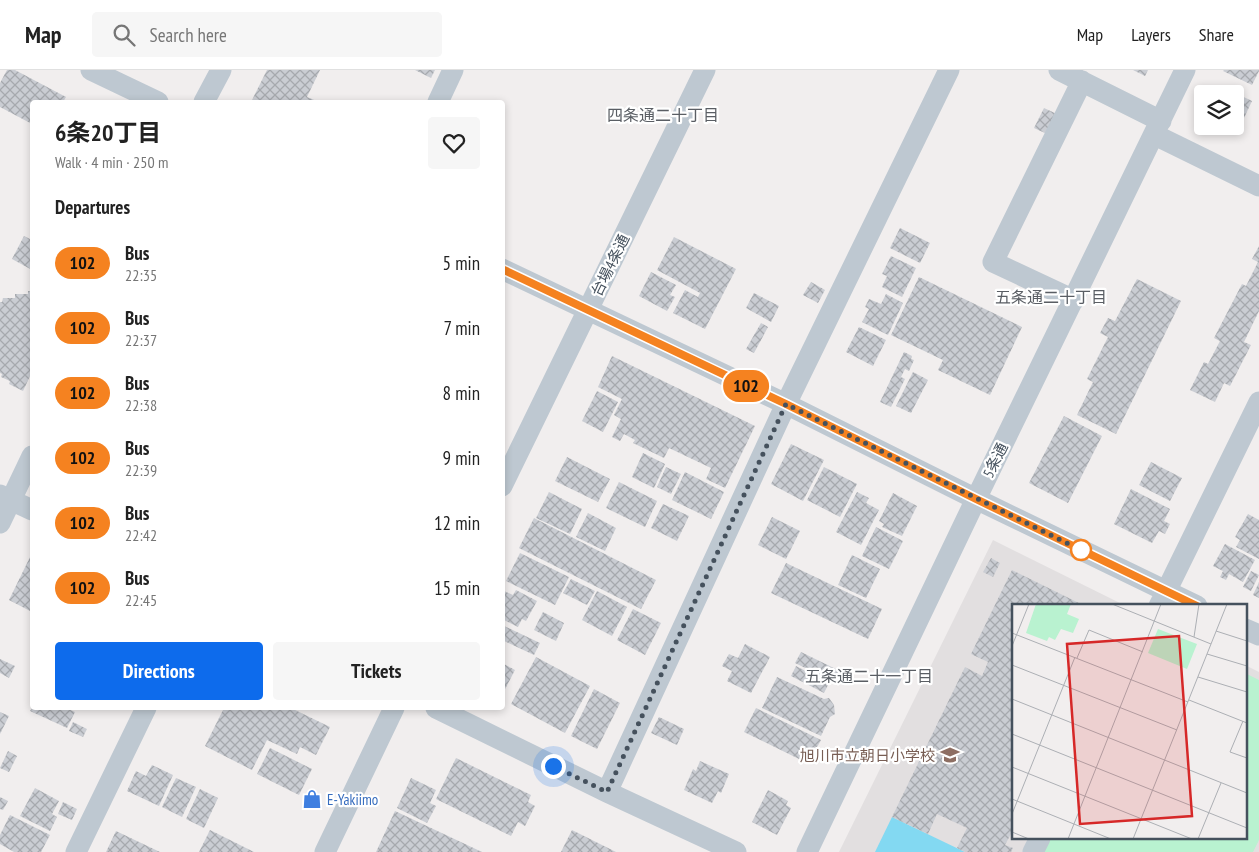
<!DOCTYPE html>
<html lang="en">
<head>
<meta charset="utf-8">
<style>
	body { margin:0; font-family:"PT Sans Narrow","Noto Sans JP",sans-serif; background:#f6f6f6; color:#222; height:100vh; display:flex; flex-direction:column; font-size:19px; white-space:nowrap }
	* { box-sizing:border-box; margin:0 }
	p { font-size:16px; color:#767676 }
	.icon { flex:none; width:28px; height:28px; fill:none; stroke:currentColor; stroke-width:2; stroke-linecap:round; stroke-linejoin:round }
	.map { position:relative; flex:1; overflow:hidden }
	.details { position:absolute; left:30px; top:30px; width:475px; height:610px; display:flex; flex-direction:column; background:#fff; border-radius:5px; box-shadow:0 2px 8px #0003 }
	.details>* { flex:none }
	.badge { padding:0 10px; border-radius:16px; font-size:18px; line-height:32px }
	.buttons { position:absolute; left:1194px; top:15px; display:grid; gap:10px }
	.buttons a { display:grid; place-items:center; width:50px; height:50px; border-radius:5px; background:#fff; box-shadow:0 2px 8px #0003; font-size:25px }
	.you { position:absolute; width:25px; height:25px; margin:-12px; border:4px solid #fff; border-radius:50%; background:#1a73e8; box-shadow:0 0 0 8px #1a73e833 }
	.map>.badge { position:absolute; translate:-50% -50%; box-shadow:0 0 0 2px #fff }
	h2 { padding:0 25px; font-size:19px; line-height:45px }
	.round { display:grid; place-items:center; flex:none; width:52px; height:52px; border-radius:5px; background:#f6f6f6 }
	.headline { display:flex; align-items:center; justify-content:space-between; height:85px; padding:0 25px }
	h1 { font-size:24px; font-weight:700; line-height:38px }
	.action { display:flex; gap:10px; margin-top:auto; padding:10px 25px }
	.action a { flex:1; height:58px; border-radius:5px; background:#0d6bec; color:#fff; font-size:20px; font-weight:700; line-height:58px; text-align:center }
	.action a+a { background:#f6f6f6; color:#222 }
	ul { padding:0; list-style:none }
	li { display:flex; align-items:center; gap:15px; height:65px; padding:0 25px }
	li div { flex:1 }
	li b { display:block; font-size:19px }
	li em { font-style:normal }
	li .badge { min-width:55px; font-weight:700; text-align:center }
	header { display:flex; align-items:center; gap:30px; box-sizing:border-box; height:70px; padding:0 25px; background:#fff; border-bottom:1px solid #e0e0e0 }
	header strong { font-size:24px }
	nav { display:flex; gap:28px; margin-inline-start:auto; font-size:18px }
	.search { width:350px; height:45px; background:#f6f6f6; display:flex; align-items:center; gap:12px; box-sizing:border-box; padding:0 18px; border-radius:5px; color:#767676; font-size:19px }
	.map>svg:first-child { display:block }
	.education { fill:#e2dfe0 }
	.park { fill:#b9f2d0 }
	.water { fill:#83d9f2 }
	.building { fill:url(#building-cross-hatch) }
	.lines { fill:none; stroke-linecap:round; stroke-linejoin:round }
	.minor { stroke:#bec8d1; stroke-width:21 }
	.line-casing { stroke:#fff; stroke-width:11 }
	.line { stroke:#f58220; stroke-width:8 }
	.walk { stroke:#45515d; stroke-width:5; stroke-dasharray:0 9 }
	.stop-dot { fill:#fff; stroke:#f58220; stroke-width:2.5 }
	.labels { text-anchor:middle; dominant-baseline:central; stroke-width:4.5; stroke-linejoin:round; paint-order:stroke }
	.street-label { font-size:15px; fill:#45515d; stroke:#fff }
	.education-label { font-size:15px; fill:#785e54; stroke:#fff; text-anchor:end }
	.shop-label { font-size:15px; fill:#366cbe; stroke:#fff; text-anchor:start }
	.neighbourhood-label { font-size:16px; fill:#5a5e64; stroke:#fff }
	.inset-road { fill:none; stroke:#acafb4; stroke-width:1 }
	.view { fill:#d62828; fill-opacity:0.15; stroke:#d62828; stroke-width:2.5 }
	.inset-edge { fill:none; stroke:#45515d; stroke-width:2.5 }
</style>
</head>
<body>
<header>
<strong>Map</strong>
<div class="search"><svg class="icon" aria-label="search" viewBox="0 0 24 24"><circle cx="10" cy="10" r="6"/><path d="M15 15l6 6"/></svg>Search here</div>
<nav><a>Map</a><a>Layers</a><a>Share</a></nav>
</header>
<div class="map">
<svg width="1259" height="782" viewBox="0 0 1259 782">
	<defs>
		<pattern id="building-cross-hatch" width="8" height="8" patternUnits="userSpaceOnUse" patternTransform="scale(1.25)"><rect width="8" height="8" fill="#cacdd3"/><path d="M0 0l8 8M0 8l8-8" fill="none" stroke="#a6a9ae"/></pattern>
	</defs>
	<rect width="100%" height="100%" fill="#f1eeee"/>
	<path class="education" d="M993 470 1126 536H1013V768H1245V595L1259 602V782H839Z"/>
	<path class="park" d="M1245 603 1259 610V770L1253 782H1043L1050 768H1245Z"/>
	<path class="water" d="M892 747 965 782H875Z"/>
	<path class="building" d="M7 0H15L66 27 63 32H32V54L0 37V13Z
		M267 0H320L307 27 319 32H251Z
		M415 0H435L431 8Z
		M1133 0H1148L1145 6Z
		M1224 0H1259V1L1252 15 1223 1Z
		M1219 15 1252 31 1244 48 1235 43V24H1214Z
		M1044 38 1057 44 1047 64 1034 58Z
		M900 158 930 173 920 193 890 178Z
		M24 166 32 170V200L12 189Z
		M674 167 736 199 705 259 673 243 685 220 698 227 700 223 657 200Z
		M1259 176V241L1244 272 1251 275 1230 316 1224 313 1215 332 1190 320 1204 292 1208 294 1220 271 1214 268 1242 214 1246 216 1258 192 1252 189Z
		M891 186 916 198 902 227 882 217 887 206 882 204Z
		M651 202 676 215 670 225 675 227 667 241 639 226Z
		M919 207 1022 257 990 325 938 300 943 290 891 265Z
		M1137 209 1181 231 1116 364 1077 345 1093 312 1087 309 1108 267 1100 263 1108 248 1115 251Z
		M811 212 825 220 818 233 803 225Z
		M28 221H32V302L23 321 9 314 10 311 1 307 2 304 0 303V232H2L3 228H15V224H28Z
		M754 223 779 236 771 252 746 238Z
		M886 224 903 233 888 265 862 252 869 239 865 237 869 229 881 234Z
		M761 253 768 257 754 283 746 279Z
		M859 257 886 270 873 296 846 282Z
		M904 282 912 286 911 289 914 290 909 301 905 299 901 307 905 309 891 337 880 332Z
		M612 286 755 356 725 418 706 409 711 398 669 378 664 388 633 373 635 370 624 364 620 371 612 367 621 349 614 345 622 329 598 317Z
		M913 302 928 310 911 343 896 336Z
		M597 321 618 332 603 362 582 351Z
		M1064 346 1102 366 1068 433 1029 413Z
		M791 374 824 390 803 431 771 414Z
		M643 383 665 394 654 418 632 407Z
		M567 387 610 409 598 432 555 411Z
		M1151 392 1182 408 1170 431 1139 415Z
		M666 397 681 404 671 424 657 417Z
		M824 397 857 414 840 447 807 430Z
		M685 402 724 422 711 449 672 430Z
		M619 412 657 431 645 457 606 438Z
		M1131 419 1170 439 1164 451 1170 454 1165 464 1159 461 1152 473 1114 454Z
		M549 422 582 439 570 464 536 448Z
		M857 422 869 428 866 433 879 440 861 475 836 462Z
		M893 423 917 436 902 466 882 457 884 454 879 451Z
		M663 434 689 446 677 471 651 458Z
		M588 443 616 458 605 481 576 467Z
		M1248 444 1259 450V489L1236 477 1240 470 1235 467Z
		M772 447 800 461 786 489 758 475Z
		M534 448 656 510 641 539 519 478Z
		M876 457 903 471 889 499 862 486Z
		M1225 474 1255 490 1243 512 1229 504 1226 510 1220 507 1223 501 1213 496Z
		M32 483V542L9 530Z
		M520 483 569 507 555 535 506 511Z
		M852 485 880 499 866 528 838 515Z
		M991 488 1000 493 993 507 983 502Z
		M786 493 882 539 868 569 771 523Z
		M1012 500 1085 536H1013V760L1005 775 1013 778 1011 782H965L957 778 967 758 937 744 928 764 892 747 965 597 982 606 988 592 971 584Z
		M1251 501 1259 505 1251 521 1243 517Z
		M571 509 595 521 587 535 563 523Z
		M1259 512V528L1253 525Z
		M502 520 513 525 516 520 537 531 526 551 522 549 518 557 502 549Z
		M597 521 627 537 612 566 582 550Z
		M633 539 661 553 645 585 617 570Z
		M543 542 564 553 556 571 534 560Z
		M502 555 540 573 534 585 502 570Z
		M745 574 770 587 751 623 727 611 732 601 722 596 729 584 738 588Z
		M801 582 844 603 838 614 795 593Z
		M536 587 590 616 565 663 511 634Z
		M0 589 15 596 9 608 0 603Z
		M502 593 515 600 502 625Z
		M796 596 829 613 824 623 791 606Z
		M777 607 824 629 829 628 834 635 835 644 830 647 821 666 762 638Z
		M594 619 620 633 597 679 571 666Z
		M32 638H66L75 642 67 658 30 641Z
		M224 638H291L330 657 316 685 300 677 297 684 267 670 252 700 205 676Z
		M756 638 821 670 814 683 807 679 801 690 744 662Z
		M0 642 9 646 0 664Z
		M659 647 684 659 677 675 651 663Z
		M73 652 87 659 83 667 69 661Z
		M270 678 312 699 299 725 257 704Z
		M8 681 17 686 9 702 0 698Z
		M456 688 531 725 528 732 535 736 525 756 518 752 511 766 436 729Z
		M700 691 729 704 721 723 718 721 712 733 684 720 693 699 696 701Z
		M152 695 173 705 159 736 127 721 136 701 146 706Z
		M176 708 196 717 182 747 162 737Z
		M411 708 436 720 430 733 436 736 427 753 397 738Z
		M35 718 59 731 52 744 57 747 50 761 20 746Z
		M200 719 218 728 204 758 186 749Z
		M768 720 788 731 786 735 791 738 777 765 752 752Z
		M0 727 8 731 3 740 0 739Z
		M63 732 77 739 72 750 58 744Z
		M395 741 482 782H376Z
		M10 745 50 765 41 782H14L0 774V765Z
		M210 760 254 782H199Z
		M572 760 616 782H561Z
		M116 761 160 782H106Z"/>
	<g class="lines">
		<path class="minor" d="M91 0 158 32
			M1059 0 1161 51
			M204 32 221 0
			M438 32 453 0
			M1155 65 1259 116
			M502 199 786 334 976 429 1197 536
			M1074 230 993 192 1082 11
			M502 416 705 0
			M0 425 32 440
			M0 453 32 386
			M1159 536 1259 332
			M1245 559 1259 565
			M436 638 607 722 736 782
			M607 722 786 334 949 0
			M76 782 146 638
			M325 782 394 638
			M807 782 976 429 1185 0
			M1033 782 1040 768"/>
	</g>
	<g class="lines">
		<g class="line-casing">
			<path id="line" d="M502 199 786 334 976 429 1197 536"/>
		</g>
		<use href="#line" class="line"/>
		<path class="walk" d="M553 696 607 722 786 334 1081 480"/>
	</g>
	<defs>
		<g id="school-bare" transform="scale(1.5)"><path d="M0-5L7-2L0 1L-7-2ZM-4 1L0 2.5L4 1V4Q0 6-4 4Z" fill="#8d6e63" stroke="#fff" stroke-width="2.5" paint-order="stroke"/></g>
		<g id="shop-bare" transform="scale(1.5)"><path d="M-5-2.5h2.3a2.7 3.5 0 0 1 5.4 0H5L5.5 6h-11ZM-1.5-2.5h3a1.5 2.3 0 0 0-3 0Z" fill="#3f7fe0" stroke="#fff" stroke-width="2.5" paint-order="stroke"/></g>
	</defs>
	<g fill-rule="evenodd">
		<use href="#school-bare" x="950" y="685"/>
		<use href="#shop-bare" x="312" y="729"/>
	</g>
	<circle class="stop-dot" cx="1081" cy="480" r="10"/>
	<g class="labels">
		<g class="street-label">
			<text transform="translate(610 195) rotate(-64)">台場4条通</text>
			<text transform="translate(995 390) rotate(-64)">5条通</text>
		</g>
		<g class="education-label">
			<text x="935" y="685">旭川市立朝日小学校</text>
		</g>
		<g class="shop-label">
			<text x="327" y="729">E-Yakiimo</text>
		</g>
		<g class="neighbourhood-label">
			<text x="663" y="45">四条通二十丁目</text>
			<text x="1051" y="227">五条通二十丁目</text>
			<text x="869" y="606">五条通二十一丁目</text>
		</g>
	</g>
	<g transform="translate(1012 534)">
		<rect width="235" height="235" fill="#f1eeee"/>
		<path d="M146 25 185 40 175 65 136 49Z" fill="#b9f2d0"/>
		<path d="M24 0H59L55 10 67 15 61 29 49 25 43 36 37 33 35 37 14 29Z" fill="#b9f2d0"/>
		<path class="inset-road" d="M100 0 199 40M204 27 235 37M0 29 176 98M182 33 187 0M0 42 17 0M195 50 235 62M65 54 77 26 131 48M0 61 165 126M186 73 235 88M0 95 235 189M177 96 235 119M231 117 218 148 235 154M0 130 235 224M0 163 180 235M0 195 99 235M0 210 63 53M0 228 17 235M56 235 149 0M121 235 215 0M186 235 209 179"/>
		<path class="view" d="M167 32 180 212 68 220 55 40Z"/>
		<rect width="235" height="235" class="inset-edge"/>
	</g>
</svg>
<div class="buttons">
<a><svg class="icon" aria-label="layers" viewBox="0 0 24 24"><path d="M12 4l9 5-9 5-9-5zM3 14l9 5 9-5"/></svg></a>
</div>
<div class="you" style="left:553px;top:696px"></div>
<b class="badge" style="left:746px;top:316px;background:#f58220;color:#111">102</b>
<section class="details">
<div class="headline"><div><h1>6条20丁目</h1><p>Walk · 4 min · 250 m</p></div><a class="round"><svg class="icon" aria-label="heart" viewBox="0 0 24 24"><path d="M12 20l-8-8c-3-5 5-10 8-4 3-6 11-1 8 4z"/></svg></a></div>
<h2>Departures</h2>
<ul>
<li><span class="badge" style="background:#f58220;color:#111">102</span><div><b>Bus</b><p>22:35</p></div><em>5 min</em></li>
<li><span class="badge" style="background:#f58220;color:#111">102</span><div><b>Bus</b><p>22:37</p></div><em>7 min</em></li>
<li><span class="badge" style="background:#f58220;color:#111">102</span><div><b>Bus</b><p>22:38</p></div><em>8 min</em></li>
<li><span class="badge" style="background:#f58220;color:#111">102</span><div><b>Bus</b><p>22:39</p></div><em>9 min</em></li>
<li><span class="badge" style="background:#f58220;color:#111">102</span><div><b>Bus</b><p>22:42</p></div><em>12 min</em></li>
<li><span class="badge" style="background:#f58220;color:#111">102</span><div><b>Bus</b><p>22:45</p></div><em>15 min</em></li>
</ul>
<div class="action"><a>Directions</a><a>Tickets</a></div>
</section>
</div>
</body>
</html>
